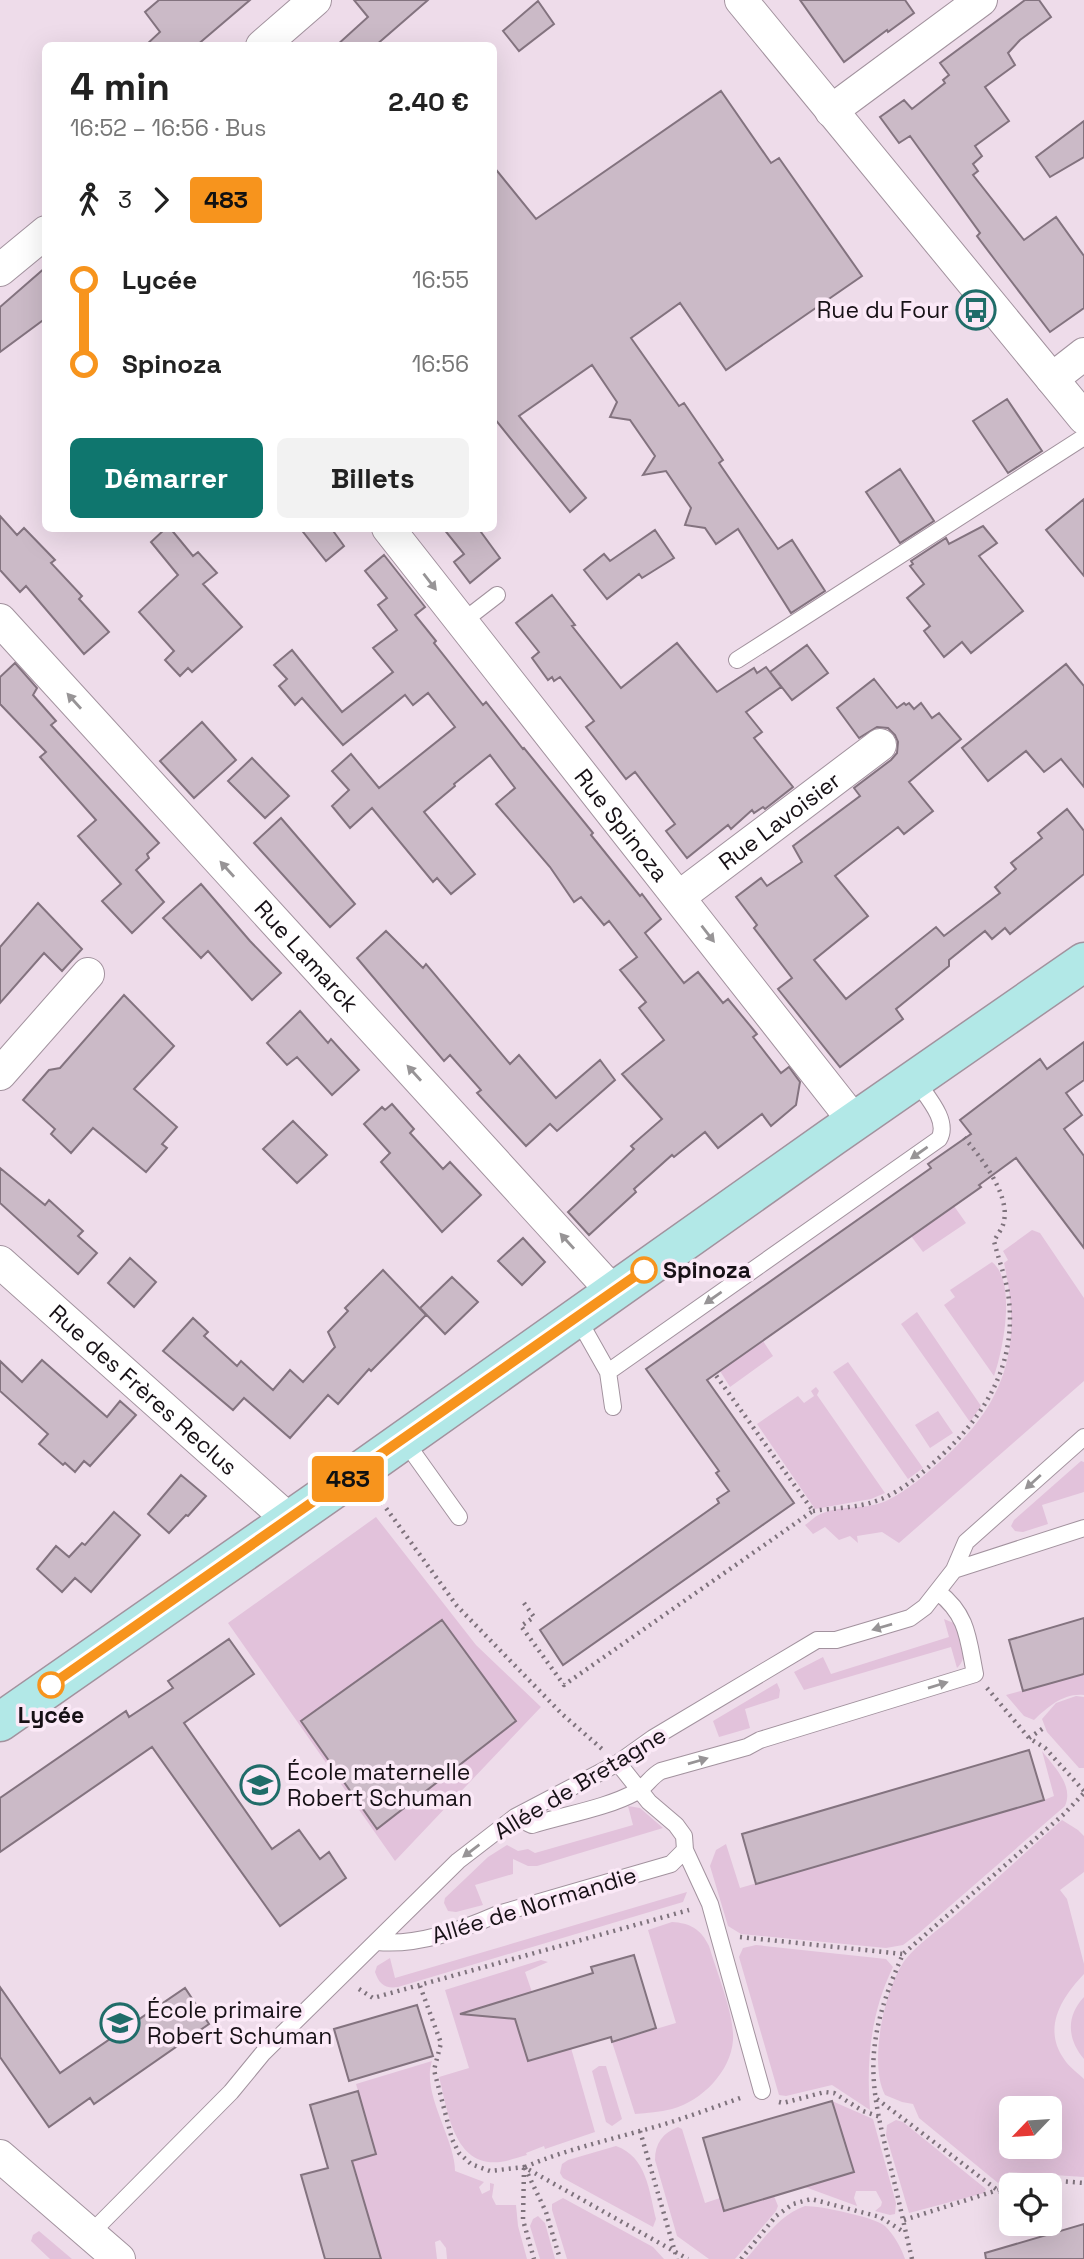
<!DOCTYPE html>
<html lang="fr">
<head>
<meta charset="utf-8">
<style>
	body { margin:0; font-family:"Space Grotesk",sans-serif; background:#f2f2f2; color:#222; height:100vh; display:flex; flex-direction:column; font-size:26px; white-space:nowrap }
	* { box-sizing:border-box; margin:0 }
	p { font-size:23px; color:#767676 }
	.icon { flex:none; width:38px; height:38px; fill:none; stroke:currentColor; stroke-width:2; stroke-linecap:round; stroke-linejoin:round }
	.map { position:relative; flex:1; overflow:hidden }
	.drawer { position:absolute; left:42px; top:42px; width:455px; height:490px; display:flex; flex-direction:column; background:#fff; border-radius:10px; box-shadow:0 7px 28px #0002 }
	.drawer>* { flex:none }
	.badge { padding:0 14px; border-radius:5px; font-size:24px; line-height:46px }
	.needle { width:46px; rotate:245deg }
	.buttons { position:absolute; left:999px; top:2096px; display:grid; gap:14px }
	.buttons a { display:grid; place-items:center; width:63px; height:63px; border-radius:10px; background:#fff; box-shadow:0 7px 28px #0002; font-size:35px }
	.map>.badge { position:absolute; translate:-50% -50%; box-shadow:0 0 0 4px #fff }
	.legs { display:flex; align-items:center; gap:10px; height:77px; padding:0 28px; font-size:23px }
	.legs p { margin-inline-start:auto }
	.head { display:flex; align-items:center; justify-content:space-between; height:119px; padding:0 28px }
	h1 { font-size:38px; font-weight:700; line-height:52px }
	.cta { display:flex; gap:14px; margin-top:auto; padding:14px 28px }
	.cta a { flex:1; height:80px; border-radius:10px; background:#0f766e; color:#fff; font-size:28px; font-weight:700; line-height:80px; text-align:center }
	.cta a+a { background:#f2f2f2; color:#222 }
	ul { padding:0 28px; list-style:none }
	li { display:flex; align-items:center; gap:24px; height:84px; font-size:26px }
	li i { display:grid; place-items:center; width:10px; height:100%; margin:0 9px; background:currentColor }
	li i::after { content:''; width:18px; height:18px; margin:-9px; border:5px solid; border-radius:50%; background:#fff }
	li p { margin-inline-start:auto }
	li:first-child i { background:linear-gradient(#0000 50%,currentColor 0) }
	li:last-child i { background:linear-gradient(currentColor 50%,#0000 0) }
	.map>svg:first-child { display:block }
	.green { fill:#e2c2db; fill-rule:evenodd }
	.building { fill:#cbbac7; stroke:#83737f; stroke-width:2 }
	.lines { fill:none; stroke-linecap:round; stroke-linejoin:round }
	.lane-casing { stroke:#a2929e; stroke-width:18 }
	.street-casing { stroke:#a2929e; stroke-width:34 }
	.secondary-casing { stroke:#a2929e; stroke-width:41 }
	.path { stroke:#7e727c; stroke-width:4.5; stroke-dasharray:2 5; stroke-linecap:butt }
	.lane { stroke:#fff; stroke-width:16 }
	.street { stroke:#fff; stroke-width:32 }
	.secondary { stroke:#b2e8e7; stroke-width:38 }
	.oneway { fill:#979496 }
	.line-1-casing { stroke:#fff; stroke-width:16 }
	.line-1 { stroke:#f7941d; stroke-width:10 }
	.stop-1-dot { fill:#fff; stroke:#f7941d; stroke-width:3.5 }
	.labels { text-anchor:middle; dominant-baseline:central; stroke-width:7; stroke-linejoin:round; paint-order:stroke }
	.poi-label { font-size:23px; fill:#171116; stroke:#fbe9f7; text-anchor:start }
	.street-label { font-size:23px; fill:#171116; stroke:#fbe9f7 }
	.stop-label { font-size:23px; font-weight:bold; fill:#171116; stroke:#fbe9f7; text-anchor:start }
</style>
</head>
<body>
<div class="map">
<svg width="1084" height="2259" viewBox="0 0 1084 2259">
	<rect width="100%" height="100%" fill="#eedcea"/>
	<path class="green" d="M954 1206 966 1223 923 1252 911 1236Z
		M1032 1230 1040 1233 1084 1298V1381L899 1543 882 1532 857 1536 858 1543 850 1536 839 1540 825 1527 813 1534 805 1525C811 1521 816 1515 823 1513 843 1505 866 1510 886 1501 907 1491 925 1475 942 1460 1006 1402 1023 1347 1004 1263L1008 1260 1003 1251Z
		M992 1262C1017 1282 1003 1350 994 1376L944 1305 955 1297 950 1290Z
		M917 1312 981 1406 970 1422 901 1324Z
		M763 1341 773 1356 730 1387 720 1371Z
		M848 1362 923 1468 908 1479 833 1372Z
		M816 1387 819 1391 817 1395 885 1493 871 1499 815 1509 757 1424 798 1396 804 1403 814 1396 811 1391Z
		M938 1411 953 1433 930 1448 915 1425Z
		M1081 1461 1084 1462V1492L1042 1505 1048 1524 1023 1532 1015 1531 1011 1526 1014 1520Z
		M376 1517 476 1645 541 1707 395 1861 228 1623Z
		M944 1619 956 1624C961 1639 970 1656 957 1668L951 1647 804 1690 794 1672 823 1657 831 1674 949 1637Z
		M1084 1674V1695C1063 1693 1048 1707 1034 1720L1024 1716 1006 1695Z
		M777 1683 780 1690 779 1698 745 1709 750 1728 719 1737 713 1721Z
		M1076 1696 1084 1697V1768H1079L1047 1732 1042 1719 1056 1703Z
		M1042 1751C1054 1767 1074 1785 1065 1806L919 1933 903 1945 886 1948 741 1934 728 1926 710 1866 716 1850 726 1844 740 1888 1044 1800 1054 1796Z
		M628 1806 640 1808 663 1828 537 1866H528L513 1859V1874L475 1885 483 1905 456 1912 448 1911 444 1903 445 1898 488 1857 507 1845 518 1851 528 1849 535 1853 633 1825Z
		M1062 1820 1078 1830 1084 1836V1872L1060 1890 1067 1899 1084 1964V1974C1062 1997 1042 2028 1064 2059 1069 2067 1078 2073 1084 2079V2177L1009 2172 998 2183 919 2118 913 2104 902 2102 885 2095C868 2063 885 1988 905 1960 918 1944 938 1930 953 1917 990 1885 1026 1852 1062 1820ZM1012 2109H1050V2147H1012Z
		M687 1892 683 1902 398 1987C385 1989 379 1984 375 1972L377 1966 390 1958 395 1978Z
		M672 1922C690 1923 701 1929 709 1946 716 1970 735 2016 733 2040 731 2071 702 2101 672 2109 660 2112 647 2113 635 2114L612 2042 676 2023 648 1930Z
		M756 1945 886 1959 893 1967C871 2012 866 2060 870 2110L832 2085 786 2096 779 2095 739 1957 743 1948Z
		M541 1960 548 1962 525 1972 532 1992 509 1999 528 2060 571 2048 595 2132 545 2149 544 2146 526 2153 527 2155C518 2157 509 2161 500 2162 453 2167 448 2110 439 2077L469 2068 445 1990Z
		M1084 1997V2059C1067 2039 1066 2016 1084 1997Z
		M432 2061C421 2093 455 2139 455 2171L484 2182 479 2187 482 2194 490 2190V2183L494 2184 492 2197 496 2205H516L518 2226 527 2259H447L446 2248 440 2240 435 2242 437 2259H381L352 2161 376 2153 356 2084Z
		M599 2066H606L622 2119 612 2126 606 2122 592 2071Z
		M832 2101 873 2119 896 2203 895 2214 890 2215 875 2211 881 2206 882 2202 876 2191H856L854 2198 857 2206 805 2187 854 2172Z
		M896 2120 903 2122 986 2189 984 2193 909 2213 886 2135 887 2125Z
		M678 2127 682 2129 705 2203 720 2198 724 2211 774 2196 778 2206 776 2211 735 2259H709L677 2236 655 2160C655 2143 663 2133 678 2127Z
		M616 2146C647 2157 649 2191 656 2219L653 2227 563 2178 560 2173 562 2164 568 2160Z
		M563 2198 653 2247 664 2259H567L552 2210V2204Z
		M805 2206C821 2206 874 2217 885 2226 894 2235 901 2247 905 2259H746C764 2239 779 2215 805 2206Z
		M538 2216 545 2223 555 2259H540L530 2226 533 2219Z
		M39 2231 72 2259H50L31 2241 33 2235Z"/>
	<path class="building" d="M159 0H250L196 46H145L160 32 145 12Z
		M354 0H428L375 46H336L368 17Z
		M800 0H905L914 13 888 32 887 30 844 62Z
		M1025 0H1039L1051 17 1020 40 1008 53 1015 65 985 87 1009 121 975 146 982 156 973 164 978 171 973 175 1024 240 1056 217 1084 256V308L1050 332 995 260 977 236 980 233 910 136 899 143 880 117 904 100 912 109 945 83 943 80 949 75 940 63Z
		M538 1 554 24 519 51 503 31Z
		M721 91 771 163 779 158 862 276 726 370 680 303 631 338 679 406 684 403 723 460 719 463 778 549 792 540 825 591 791 613 738 529 716 544 705 528 685 525 691 508 666 471 643 475 655 456 630 420 610 417 617 402 592 365 519 416 586 498 570 512 494 418V167L536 219Z
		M1084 121V157L1050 177 1036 157Z
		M46 267V318L0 352V307Z
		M1007 399 1042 451 1008 473 973 421Z
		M900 469 934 521 900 543 866 492Z
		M1084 499V576L1046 530Z
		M0 516 17 535 24 528 55 560 51 563 82 596 79 599 109 632 84 654 26 586 20 592 0 570Z
		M983 526 997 543 979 556 1023 611 971 653 962 642 944 657 924 631 930 626 907 598 924 584 910 566 913 564 911 561 946 538 949 544Z
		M166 528H170L193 556 198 552 217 573 203 584 242 627 192 672 188 668 180 676 165 660 174 651 139 612 178 575 151 542Z
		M300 528H331L344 546 326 561Z
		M443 528H478L500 558 470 583 454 562 464 554Z
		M655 530 674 558 642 578 639 574 607 599 584 570 604 554 610 561Z
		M384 555 425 607 415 615 436 641 434 643 483 705 486 702 523 749 524 748 593 833 591 835 640 896 642 894 661 919 645 933 684 983 698 972 723 1003 728 999 757 1034 753 1037 781 1073 789 1067 800 1082 796 1105 771 1126 762 1114 718 1148 705 1132 674 1157 672 1155 634 1189 636 1192 589 1235 568 1212 634 1149 631 1146 662 1119 622 1074 664 1040 639 1008 646 1002 620 970 637 957 609 921 604 925 581 897 574 902 550 867 496 804 515 788 490 755 454 784 455 786 424 812 475 874 451 894 437 878 433 882 372 808 350 828 332 806 349 790 332 771 351 754 379 788 455 727 428 693 413 705 405 695 343 745 302 698 295 705 279 686 287 679 274 665 292 650 342 712 393 672 373 648 397 630 378 605 387 598 365 571Z
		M552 595 575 625 572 626 621 688 677 643 717 692 754 668 757 673 766 667 781 687 746 712 762 732 754 738 793 787 765 809 763 807 754 813 752 810 731 829 728 825 687 858 666 831 675 824 635 772 626 779 586 727 594 721 560 677 554 681 552 677 548 680 532 658 539 652 516 623Z
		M807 645 828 673 792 700 770 672Z
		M15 663 37 688 33 695 56 721 51 725 159 843 147 854 149 858 136 870 164 902 132 933 102 901 121 884 78 836 96 820 40 757 46 752 0 704V677Z
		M1066 664 1084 686V787L1061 759 1044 772 1026 751 988 781 962 748Z
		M874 679 897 708 904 703 906 705 909 703 914 709 921 703 932 718 939 713 961 739 909 782 933 811 904 834 898 827 835 876 868 916 814 960 846 999 936 927 944 936 1000 893 995 887 1016 869 1011 863 1042 838 1038 833 1067 809 1084 831V874L1010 934 1005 928 992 939 985 931 949 960V966L896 1009 903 1019 840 1067 778 989 792 978 754 928 757 925 736 897 761 878 767 886 802 862 793 846 860 796 854 788 891 760 897 753 898 742 895 735 888 728 877 727 859 738 837 708Z
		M202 722 236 760 194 798 160 761Z
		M252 758 289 796 265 818 228 781Z
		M281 818 355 904 330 927 254 843Z
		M201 884 250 941 281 973 252 1000 208 951 201 958 163 918Z
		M38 903 82 949 62 971 44 953 0 1003V947Z
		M386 931 423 968 426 964 510 1064 519 1055 556 1098 600 1060 615 1080 557 1131 550 1124 526 1146 477 1093 481 1090 450 1055 444 1061 357 958Z
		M124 995 174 1046 134 1089 177 1127 162 1144 167 1148 146 1172 93 1128 71 1153 51 1134 55 1129 23 1100 49 1070 60 1068Z
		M300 1011 328 1043 331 1039 359 1070 332 1095 297 1057 287 1065 267 1043Z
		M1084 1042V1080L1066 1093 1082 1115 1064 1129 1084 1156V1248L1016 1158 979 1185 981 1187 707 1380 794 1503 563 1665 540 1630 719 1503 717 1499 729 1491 716 1473 719 1471 646 1369 931 1168 928 1164 971 1134 960 1120 1040 1059 1047 1069Z
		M392 1104 414 1129 410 1133 443 1169 450 1162 481 1195 442 1232 381 1162 390 1153 364 1124 382 1107 385 1110Z
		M293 1121 327 1155 297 1183 263 1149Z
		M0 1168 45 1205 49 1200 83 1231 78 1236 97 1253 78 1274 0 1203Z
		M523 1238 545 1262 522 1285 498 1261Z
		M130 1258 156 1282 134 1307 108 1283Z
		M383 1270 426 1315 371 1371 369 1369 338 1404 328 1395 290 1438 244 1398 233 1410 163 1351 193 1318 208 1332 204 1336 237 1366 241 1361 273 1390 290 1370 303 1382 335 1347 328 1332 348 1311 345 1308Z
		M452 1277 478 1302 445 1334 420 1308Z
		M42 1360 107 1417 120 1401 136 1415 90 1466 84 1461 75 1472 65 1463 63 1465 39 1444 48 1434 0 1391V1361L22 1382Z
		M181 1475 206 1496 188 1516 186 1515 169 1533 148 1514Z
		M114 1512 140 1535 91 1592 75 1578 62 1592 37 1569 56 1546 69 1557 82 1543 85 1545Z
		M1084 1618V1674L1023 1691 1009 1640Z
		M442 1620 516 1721 377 1829 301 1721Z
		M229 1639 254 1674 184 1723 272 1849 299 1830 320 1859 329 1852 346 1878 280 1926 152 1747 0 1852V1798L126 1711 129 1717 173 1688 168 1681Z
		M1029 1750 1044 1800 756 1884 742 1834Z
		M634 1955 656 2028 612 2042 611 2037 528 2061 515 2019 460 2014 593 1973 591 1967Z
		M0 1987 60 2073 185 1988 209 2024 94 2104 90 2098 49 2127 0 2057Z
		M417 2005 433 2056 349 2081 334 2029Z
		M358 2091 376 2154 352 2161 381 2259H325L301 2175 328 2168 310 2105Z
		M832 2101 854 2172 724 2211 703 2138Z
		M1084 2224V2259H986L985 2253Z"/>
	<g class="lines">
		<g class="lane-casing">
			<path id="lane" d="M462 622 497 595
				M737 660 1084 437
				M577 1317 608 1372 613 1407
				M608 1372 939 1139C950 1120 925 1095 915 1079
				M404 1440 459 1517
				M954 1570 1084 1528
				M515 1817 532 1825C564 1815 607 1808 636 1792 646 1787 651 1776 661 1771L747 1747 760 1740 975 1674C968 1639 968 1615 938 1592
				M685 1850 710 1904 762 2091
				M377 1942C418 1946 461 1930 498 1914L671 1864 685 1850 684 1836 676 1825 649 1802 618 1763
				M90 2234 231 2092 263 2053 458 1861 515 1817 618 1763 653 1738 817 1640H836L910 1618 925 1607 954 1570 966 1542 1084 1437"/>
		</g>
		<g class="street-casing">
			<g id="street">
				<path d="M741 0 1084 418"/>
				<path d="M262 46 315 0"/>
				<path d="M831 111 981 0"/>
				<path d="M0 270 46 232"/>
				<path d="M1052 379 1084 354"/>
				<path id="s1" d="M388 528 854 1121"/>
				<path id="s2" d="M0 620 613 1292"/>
				<path id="s3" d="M679 897 880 745"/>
				<path d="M0 1074 88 974"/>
				<path id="s4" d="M0 1262 288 1519"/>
				<path d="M0 2156 119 2259"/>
			</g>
		</g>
		<g class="secondary-casing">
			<path id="secondary" d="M0 1722 360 1471 832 1137 1084 962"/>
		</g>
		<path class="path" d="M378 1497 457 1606 562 1714 602 1749
			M813 1511C833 1508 857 1508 876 1501 902 1492 922 1473 942 1455 989 1411 1018 1359 1008 1293 1005 1275 998 1258 994 1241 997 1235 1003 1228 1004 1221 1010 1193 979 1155 962 1135
			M524 1603 534 1617 521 1626 564 1685 813 1511 715 1374
			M987 1688 1029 1738 1045 1748 1084 1791
			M1029 1738 1045 1727
			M740 1937 903 1954
			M420 1986 441 2043 434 2070 452 2139 459 2153 471 2164 490 2171 524 2167 688 2259
			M359 1989 373 1998 689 1910
			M877 2099 1000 2192 1024 2178 1084 2183
			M779 2102 783 2103 825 2092 834 2093 863 2111 880 2117
			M640 2131 677 2259
			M525 2167C562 2151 601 2142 640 2131 675 2122 709 2109 743 2097
			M524 2168 523 2220 534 2259
			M525 2168 546 2212 560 2259
			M904 2220 998 2190
			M741 2259 776 2216 793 2204 811 2199 880 2217 904 2232
			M912 2259C906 2234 901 2210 895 2185 885 2143 870 2096 874 2052 877 2017 889 1986 903 1954L1064 1814 1084 1793"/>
		<use href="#lane" class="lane"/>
		<use href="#street" class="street"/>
		<use href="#secondary" class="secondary"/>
	</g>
	<defs><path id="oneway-solid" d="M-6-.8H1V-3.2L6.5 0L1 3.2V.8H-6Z" transform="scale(1.75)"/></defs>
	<g class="oneway">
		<use href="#oneway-solid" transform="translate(430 582) rotate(52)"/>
		<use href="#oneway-solid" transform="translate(74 701) rotate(-132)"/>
		<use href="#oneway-solid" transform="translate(227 869) rotate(-132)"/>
		<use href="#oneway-solid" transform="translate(708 934) rotate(52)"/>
		<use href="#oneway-solid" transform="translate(414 1073) rotate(-132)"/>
		<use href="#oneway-solid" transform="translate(919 1153) rotate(145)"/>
		<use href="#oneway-solid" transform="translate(567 1241) rotate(-132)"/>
		<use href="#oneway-solid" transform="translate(713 1298) rotate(145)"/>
		<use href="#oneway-solid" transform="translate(1033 1482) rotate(138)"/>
		<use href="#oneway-solid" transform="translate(882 1627) rotate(164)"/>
		<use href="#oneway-solid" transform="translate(938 1685) rotate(-17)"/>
		<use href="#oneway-solid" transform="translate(698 1761) rotate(-16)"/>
		<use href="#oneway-solid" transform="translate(471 1851) rotate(143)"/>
	</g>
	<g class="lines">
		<g class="line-1-casing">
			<path id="line-1" d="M51 1685 644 1270"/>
		</g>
		<use href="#line-1" class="line-1"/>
	</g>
	<defs>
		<g id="bus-ring" transform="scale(2.0125)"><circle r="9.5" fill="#fbe9f7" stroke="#206c69" stroke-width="1.5"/><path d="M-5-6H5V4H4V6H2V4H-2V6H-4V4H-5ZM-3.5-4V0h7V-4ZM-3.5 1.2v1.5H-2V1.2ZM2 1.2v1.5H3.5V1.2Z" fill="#206c69"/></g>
		<g id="school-ring" transform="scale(2.0125)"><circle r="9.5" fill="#fbe9f7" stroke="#206c69" stroke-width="1.5"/><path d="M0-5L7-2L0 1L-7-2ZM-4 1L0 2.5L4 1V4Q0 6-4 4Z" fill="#206c69"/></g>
	</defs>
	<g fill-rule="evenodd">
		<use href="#bus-ring" x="976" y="310"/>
		<use href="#school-ring" x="260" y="1785"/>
		<use href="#school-ring" x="120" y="2023"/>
	</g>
	<g class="stop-1-dot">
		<circle cx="644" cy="1270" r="12"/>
		<circle cx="51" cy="1685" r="12"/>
	</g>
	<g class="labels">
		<g class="poi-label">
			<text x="949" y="310" text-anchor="end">Rue du Four</text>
			<text x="287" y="1772">École maternelle<tspan x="287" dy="26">Robert Schuman</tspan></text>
			<text x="147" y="2010">École primaire<tspan x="147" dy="26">Robert Schuman</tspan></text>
		</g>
		<g class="street-label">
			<text stroke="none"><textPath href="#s3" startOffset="126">Rue Lavoisier</textPath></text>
			<text stroke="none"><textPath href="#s1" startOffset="378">Rue Spinoza</textPath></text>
			<text stroke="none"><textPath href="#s2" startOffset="455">Rue Lamarck</textPath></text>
			<text stroke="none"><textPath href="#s4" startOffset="192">Rue des Frères Reclus</textPath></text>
			<text transform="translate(580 1783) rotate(-31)">Allée de Bretagne</text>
			<text transform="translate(534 1905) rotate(-17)">Allée de Normandie</text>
		</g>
		<g class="stop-label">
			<text x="663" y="1270">Spinoza</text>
			<text x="51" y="1715" text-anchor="middle">Lycée</text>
		</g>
	</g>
</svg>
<div class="buttons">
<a><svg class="needle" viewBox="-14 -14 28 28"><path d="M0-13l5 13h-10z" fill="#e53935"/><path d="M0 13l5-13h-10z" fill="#767676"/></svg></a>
<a><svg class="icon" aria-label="locate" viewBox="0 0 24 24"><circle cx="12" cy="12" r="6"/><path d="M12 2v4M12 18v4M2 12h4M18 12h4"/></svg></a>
</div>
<b class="badge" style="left:348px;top:1479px;background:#f7941d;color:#111">483</b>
<section class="drawer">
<div class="head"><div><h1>4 min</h1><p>16:52 – 16:56 · Bus</p></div><b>2.40 €</b></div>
<div class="legs"><svg class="icon" aria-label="walk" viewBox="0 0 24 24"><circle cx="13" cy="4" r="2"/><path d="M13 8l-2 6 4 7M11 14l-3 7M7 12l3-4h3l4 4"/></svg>3<svg class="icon" aria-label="forward" viewBox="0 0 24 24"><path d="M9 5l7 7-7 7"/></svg><b class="badge" style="background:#f7941d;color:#111">483</b></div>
<ul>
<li><i style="color:#f7941d"></i><b>Lycée</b><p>16:55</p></li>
<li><i style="color:#f7941d"></i><b>Spinoza</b><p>16:56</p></li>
</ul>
<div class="cta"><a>Démarrer</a><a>Billets</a></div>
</section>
</div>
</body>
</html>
